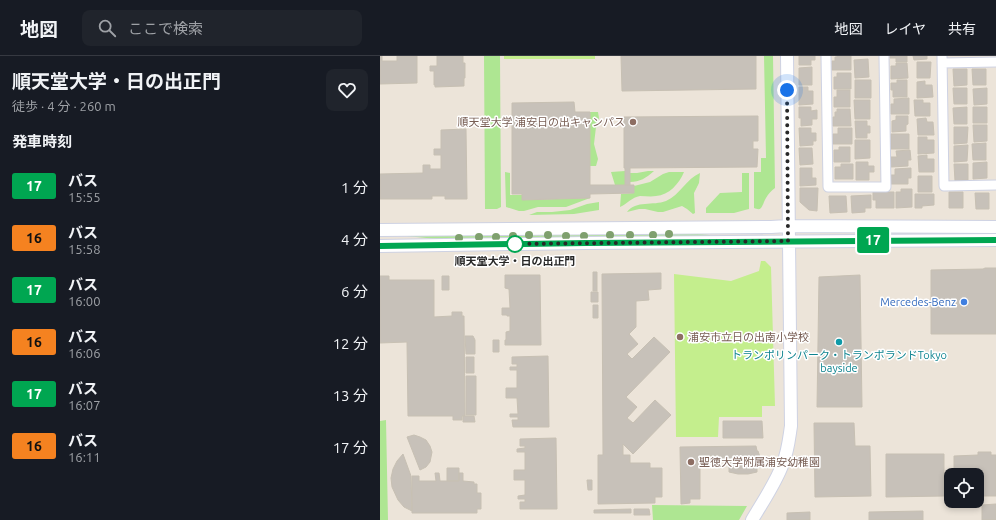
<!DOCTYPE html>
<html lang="ja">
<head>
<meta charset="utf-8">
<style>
	body { margin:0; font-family:Ubuntu,"Noto Sans JP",sans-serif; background:#20242c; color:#f1f3f6; height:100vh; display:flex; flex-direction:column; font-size:15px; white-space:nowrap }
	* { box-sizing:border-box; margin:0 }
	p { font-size:13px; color:#9ea1a6 }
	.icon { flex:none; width:22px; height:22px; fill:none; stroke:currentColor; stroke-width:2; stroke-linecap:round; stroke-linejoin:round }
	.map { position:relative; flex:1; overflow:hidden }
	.panel { display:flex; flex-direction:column; background:#171b24; width:380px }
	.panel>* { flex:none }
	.badge { padding:0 8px; border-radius:3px; font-size:14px; line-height:26px }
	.buttons { position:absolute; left:564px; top:412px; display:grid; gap:8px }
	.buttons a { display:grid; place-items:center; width:40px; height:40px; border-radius:8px; background:#171b24; box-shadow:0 2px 6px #0003; font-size:20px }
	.you { position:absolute; width:20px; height:20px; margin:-10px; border:3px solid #fff; border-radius:50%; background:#1a73e8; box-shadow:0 0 0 6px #1a73e833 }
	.map>.badge { position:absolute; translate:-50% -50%; box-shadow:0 0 0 2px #fff }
	h2 { padding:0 12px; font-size:15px; line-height:36px }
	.round { display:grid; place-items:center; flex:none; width:42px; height:42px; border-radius:8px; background:#20242c }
	.headline { display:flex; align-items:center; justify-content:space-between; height:68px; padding:0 12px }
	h1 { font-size:19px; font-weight:700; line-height:30px }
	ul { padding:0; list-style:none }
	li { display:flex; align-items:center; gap:12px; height:52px; padding:0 12px }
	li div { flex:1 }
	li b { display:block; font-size:15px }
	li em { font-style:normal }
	li .badge { min-width:44px; font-weight:700; text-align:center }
	header { display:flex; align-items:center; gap:24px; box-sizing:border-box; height:56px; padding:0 20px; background:#171b24; border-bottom:1px solid #363941 }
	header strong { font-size:19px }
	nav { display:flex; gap:22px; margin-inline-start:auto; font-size:14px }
	.search { width:280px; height:36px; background:#20242c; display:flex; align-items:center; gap:10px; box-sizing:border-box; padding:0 14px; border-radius:8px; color:#9ea1a6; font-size:15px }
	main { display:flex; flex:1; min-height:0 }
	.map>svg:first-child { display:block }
	.green { fill:#aee692 }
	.pitch { fill:#c4ee8d }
	.building { fill:#c7c1b9; stroke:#c7c0b3 }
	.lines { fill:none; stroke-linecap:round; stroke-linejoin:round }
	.minor-casing { stroke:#ced2e3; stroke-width:11 }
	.tertiary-casing { stroke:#ced2e3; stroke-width:14 }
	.minor { stroke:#fff; stroke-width:9 }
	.tertiary { stroke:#fff; stroke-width:12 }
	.tree { fill:#7fa06e }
	.line-casing { stroke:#fff; stroke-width:9 }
	.line { stroke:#00a651; stroke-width:6 }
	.walk { stroke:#282828; stroke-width:4; stroke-dasharray:0 7.2 }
	.education-dot { fill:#8d6e63; stroke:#fff; stroke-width:1.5 }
	.stop-dot { fill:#fff; stroke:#00a651; stroke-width:2 }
	.shop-dot { fill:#3f7fe0; stroke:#fff; stroke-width:1.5 }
	.culture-dot { fill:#0f9aa8; stroke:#fff; stroke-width:1.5 }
	.labels { text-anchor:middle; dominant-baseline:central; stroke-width:3; stroke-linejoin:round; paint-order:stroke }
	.education-label { font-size:11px; fill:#785e54; stroke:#fff; text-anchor:start }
	.stop-label { font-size:11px; font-weight:bold; fill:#282828; stroke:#fff }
	.shop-label { font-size:11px; fill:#366cbe; stroke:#fff; text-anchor:end }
	.culture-label { font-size:11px; fill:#0d838f; stroke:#fff }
</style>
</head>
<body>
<header>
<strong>地図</strong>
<div class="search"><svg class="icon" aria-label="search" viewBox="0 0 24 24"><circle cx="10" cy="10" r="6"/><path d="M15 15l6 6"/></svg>ここで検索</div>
<nav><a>地図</a><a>レイヤ</a><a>共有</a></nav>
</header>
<main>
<section class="panel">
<div class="headline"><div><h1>順天堂大学・日の出正門</h1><p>徒歩 · 4 分 · 260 m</p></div><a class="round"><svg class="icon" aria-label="heart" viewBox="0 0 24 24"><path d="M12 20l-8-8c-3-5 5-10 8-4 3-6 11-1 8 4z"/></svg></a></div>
<h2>発車時刻</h2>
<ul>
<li><span class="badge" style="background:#00a651;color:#fff">17</span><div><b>バス</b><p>15:55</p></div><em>1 分</em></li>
<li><span class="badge" style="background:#f58220;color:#111">16</span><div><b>バス</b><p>15:58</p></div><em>4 分</em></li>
<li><span class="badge" style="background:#00a651;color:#fff">17</span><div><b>バス</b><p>16:00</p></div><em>6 分</em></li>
<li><span class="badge" style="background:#f58220;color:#111">16</span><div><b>バス</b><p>16:06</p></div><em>12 分</em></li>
<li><span class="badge" style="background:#00a651;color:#fff">17</span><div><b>バス</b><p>16:07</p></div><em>13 分</em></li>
<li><span class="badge" style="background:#f58220;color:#111">16</span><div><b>バス</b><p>16:11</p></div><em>17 分</em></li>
</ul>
</section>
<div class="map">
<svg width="616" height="464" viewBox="0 0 616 464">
	<rect width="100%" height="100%" fill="#ece4d9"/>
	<path class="green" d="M104 0H120L121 151 117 153H105Z
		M384 0H393L395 132C391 135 388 138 386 142 384 145 383 150 381 152 379 154 377 153 374 152V116H381V102H386Z
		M210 56H218L219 62 216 71 214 88 218 103 216 110H210Z
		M245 115V129H235L231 116Z
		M268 115H274C266 122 260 126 250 126V117H257Z
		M125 116 130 117V139H142V144L210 142 186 151H158L144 155H139L126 151Z
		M289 116H304C299 128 289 139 276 140 271 141 265 140 260 140 252 141 247 148 240 151L241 138 254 137V130L270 126 283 118Z
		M320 117 319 127 314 137 315 157 313 158 307 153 302 150 283 156H278L265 153H259L247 156C256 144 273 150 286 145 300 139 306 123 320 117Z
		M362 117H369V153L365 154 354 157H326V152L340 137 362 136Z
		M219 146V154L194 158 149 159 157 156H172L190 154 207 148Z
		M293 176 330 179V181L67 184 26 180V179Z
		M6 364 8 464H0V365Z
		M272 449 367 450 359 464H273Z"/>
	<path class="pitch" d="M124 0H215V3H124Z
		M381 205H385L391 211 395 350H382V361H339L338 381H296L294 218 351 225 379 215Z"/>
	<path class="building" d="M0 0H2V5H17V0H37V27L0 28Z
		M57 0H83V7H85V22H84V30L55 31V29H54V15H50V10H57Z
		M241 0H376V33L242 35Z
		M419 0H435V4H431V9H419Z
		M457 0H471V14H452V5H455V1H457Z
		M510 0H527V6H516V2H510Z
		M533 0H547V3L534 4Z
		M488 3 489 21 475 22 474 4Z
		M537 6H551L550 22H537Z
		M516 7H527L528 22 511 23V10H516Z
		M432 11V29H419V12Z
		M573 13H587V29L574 30Z
		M592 13H606V29H593Z
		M457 17H471V33H454V21H457Z
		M475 24H491V42H475Z
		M517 24H527V41H513V34H511V27H517Z
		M545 25V29H552L553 41 537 42V26Z
		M419 31H428V35H433V48L419 49Z
		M573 32H587V48H574Z
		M607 32V48L594 49 593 33Z
		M457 34H470V51H454V41H457Z
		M529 42V58H511V48H514V43Z
		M474 44H490V63H475Z
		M534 44H543V47H550V60H535Z
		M194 46 195 56H210V129H254V137L210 138V142L142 144V138H132V47Z
		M419 51H431V55L437 54V63H432V69L421 70V62H419Z
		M587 51V68H574L573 52Z
		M593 51H607V67H593Z
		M457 53H470L471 70H453V61H455V56H457Z
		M378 60V85H373V93H378L377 111 250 112V129H245V112H244V61Z
		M516 60H528V68L526 69V75L512 76V65L516 64Z
		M546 62 547 66H553L554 79H538L537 63Z
		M475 65H487V70H490V77H487V82H476Z
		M593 69H607V85L594 86Z
		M574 71H588L587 87 574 88Z
		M419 72H431V77H436V85H433V89L420 90Z
		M458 72H472V88H453V78H458Z
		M86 73 87 143H65V140H52V143H0V118L43 117V109H50V113H61V99H54V93H61V74Z
		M511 78H529V93H511Z
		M538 81H547V84H554V97L538 98Z
		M475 84H490V102L475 103Z
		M606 87V104H593L592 88Z
		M588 89 587 105 574 106V90Z
		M459 91H470V106H454V94H459Z
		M419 92H432L433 108 420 109Z
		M530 94 531 104H528V110L511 111V101H517L516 95Z
		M547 99V103H554V116H539L538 100Z
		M476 106H488V110H494V116H489V124H476Z
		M607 106V122L593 123V107Z
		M461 108H473V123H455V111H461Z
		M574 108H588V124L575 125Z
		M420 112H432V122H436V129L420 130Z
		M531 112V122H528V128H511V119H515V113Z
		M538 120H552V136H538Z
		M420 132H438L437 155 429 154 420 146Z
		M521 133H532V151L516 152V136H521Z
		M493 136H514V152H496V144H493Z
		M569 136H583V152H569Z
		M595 137H609V153H596Z
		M535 138H554V149L542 150V152H535Z
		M491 139V152H485V156L472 157 471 140Z
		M449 140H466L467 156 450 157Z
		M605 212H616V278H551V214L603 213Z
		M213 216H217V235H213Z
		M281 217V233L268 234 269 244 256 245V271L249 278 258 288 247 298 252 303 274 281 290 296 246 341 257 351 247 362 253 367 275 344 291 359 253 398 243 388V399H250V407H270V412H282V441H275V447L218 448V399H223L222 218Z
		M125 219H160L161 289H125V284H126V276L130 275V260H127V259H122V252H130L129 233 125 232Z
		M480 219 482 351H437L439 221Z
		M0 220H9V224H54V261L72 260V256H82V260H84L85 360H82V364H73V360H28L27 286 0 287Z
		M62 220H69V234H62Z
		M211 236H218V246H211Z
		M213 249H218V262H213Z
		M85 280H93L95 284V298H86Z
		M113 284H119V296H113Z
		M168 300 169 371H133L132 364H138V361H130V358H138L137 342H126V332H137V314H130V311H137V308H132V301Z
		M86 301H94V317H86Z
		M86 320H96V359H86Z
		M83 360H94L95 366H83Z
		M343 365H382L383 382H343Z
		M434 367H474L475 390H490L491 440 435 441Z
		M34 379 40 381 46 384 50 390 52 396 50 406 46 411 40 414 27 381Z
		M176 382 177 453H140V446H145V443H138V440L145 439V424H134V414H145V396H137V393L145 392V390H140V383Z
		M376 390 377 395H378L380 401 379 408 378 410H377V416L368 418H358L349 416V406L342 405 339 400H320V443H310V447L301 448 300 391Z
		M598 396H611V399H616V440H600V443H597V419H574V400L598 399Z
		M23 398 31 420 32 455 24 451 18 444 12 431 11 422 13 413 17 405Z
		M506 398H564V440L506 441Z
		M67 412H79V425H67Z
		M55 417H59L60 425H79V417H83V425L94 426V428H97V437H101V453H97V457H32V420H39V425H56Z
		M207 424H212V434H208Z
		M616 448V464H602V449Z
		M251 453V457H214V454Z
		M254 453H269L270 459H254Z
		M543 455V464H489V456Z
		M430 456V464H407V457Z"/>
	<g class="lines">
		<g class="minor-casing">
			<path id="minor" d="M446 0 448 131H506L504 0
				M562 0 564 130 616 129
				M562 7 616 6"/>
		</g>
		<g class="tertiary-casing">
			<path id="tertiary" d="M0 174 391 171 408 170 616 171
				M0 190 206 187 616 184
				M372 464C382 447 397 425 403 407 408 395 409 383 411 370L407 0"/>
		</g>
		<use href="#minor" class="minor"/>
		<use href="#tertiary" class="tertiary"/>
	</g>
	<g class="tree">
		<circle cx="289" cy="178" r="4"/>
		<circle cx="149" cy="179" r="4"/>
		<circle cx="168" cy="179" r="4"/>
		<circle cx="230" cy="179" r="4"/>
		<circle cx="250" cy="179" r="4"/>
		<circle cx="273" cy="179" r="4"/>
		<circle cx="133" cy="180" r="4"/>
		<circle cx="186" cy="180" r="4"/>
		<circle cx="204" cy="180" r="4"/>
		<circle cx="99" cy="181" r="4"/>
		<circle cx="116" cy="181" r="4"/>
		<circle cx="79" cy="182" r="4"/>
	</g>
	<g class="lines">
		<g class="line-casing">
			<path id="line" d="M0 190 206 187 616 184"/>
		</g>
		<use href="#line" class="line"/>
		<path class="walk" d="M135 188 408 185 407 34"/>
	</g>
	<g class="education-dot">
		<circle cx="253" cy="66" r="4"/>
		<circle cx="300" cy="281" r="4"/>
		<circle cx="311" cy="406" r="4"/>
	</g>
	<circle class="stop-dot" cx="135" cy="188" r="8"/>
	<circle class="shop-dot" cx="584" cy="246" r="4"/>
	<circle class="culture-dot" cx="459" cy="286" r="4"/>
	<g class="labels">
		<g class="education-label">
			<text x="245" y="66" text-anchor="end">順天堂大学 浦安日の出キャンパス</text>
			<text x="308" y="281">浦安市立日の出南小学校</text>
			<text x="319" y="406">聖徳大学附属浦安幼稚園</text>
		</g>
		<g class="stop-label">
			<text x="135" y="205">順天堂大学・日の出正門</text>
		</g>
		<g class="shop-label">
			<text x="576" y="246">Mercedes-Benz</text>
		</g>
		<g class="culture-label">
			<text x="459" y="299">トランポリンパーク・トランポランドTokyo<tspan x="459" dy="13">bayside</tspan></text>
		</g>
	</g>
</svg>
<div class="buttons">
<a><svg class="icon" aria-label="locate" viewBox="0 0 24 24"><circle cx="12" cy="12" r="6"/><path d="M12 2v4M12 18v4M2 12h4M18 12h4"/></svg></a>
</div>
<div class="you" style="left:407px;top:34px"></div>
<b class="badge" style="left:493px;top:184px;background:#00a651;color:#fff">17</b>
</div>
</main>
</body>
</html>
